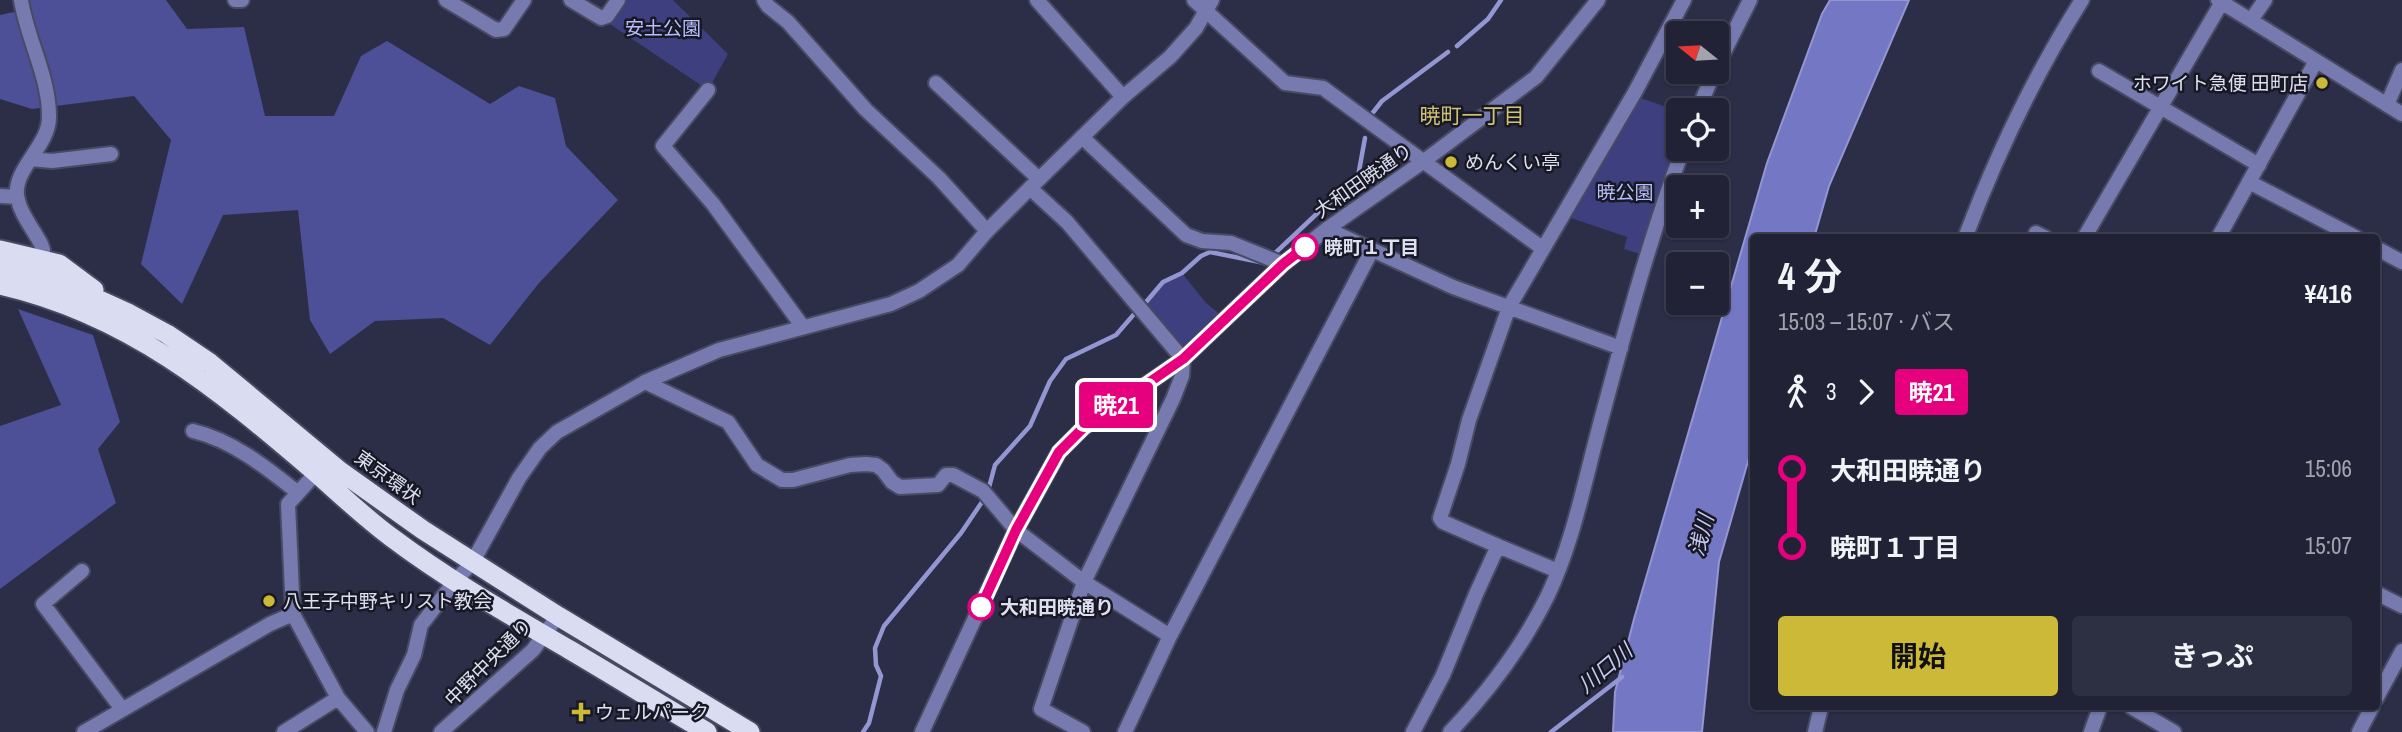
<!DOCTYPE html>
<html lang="ja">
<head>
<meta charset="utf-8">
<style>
	body { margin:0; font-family:"Archivo Narrow","Noto Sans JP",sans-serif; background:#2d2f42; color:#f1f3f6; height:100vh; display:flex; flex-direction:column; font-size:26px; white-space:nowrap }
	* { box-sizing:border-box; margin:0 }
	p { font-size:23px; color:#a2a4ad }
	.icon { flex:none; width:38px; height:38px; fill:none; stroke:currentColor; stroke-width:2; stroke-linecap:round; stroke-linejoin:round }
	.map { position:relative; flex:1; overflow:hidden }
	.side { position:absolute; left:1750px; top:234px; width:630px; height:476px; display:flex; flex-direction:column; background:#212236; border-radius:7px; box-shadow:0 2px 5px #0004,0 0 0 2px #3e3f51 }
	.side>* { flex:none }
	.badge { padding:0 14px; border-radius:5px; font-size:24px; line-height:46px }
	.needle { width:46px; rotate:288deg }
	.controls { position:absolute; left:1666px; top:21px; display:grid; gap:14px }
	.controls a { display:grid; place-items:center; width:63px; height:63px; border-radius:7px; background:#212236; box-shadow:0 2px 5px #0004,0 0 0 2px #3e3f51; font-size:35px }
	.map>.badge { position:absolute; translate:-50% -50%; box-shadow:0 0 0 4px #fff }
	.legs { display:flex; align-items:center; gap:10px; height:77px; padding:0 28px; font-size:23px }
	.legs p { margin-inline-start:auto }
	.overview { display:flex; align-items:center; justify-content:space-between; height:119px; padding:0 28px }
	h1 { font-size:38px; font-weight:700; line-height:52px }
	.primary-button { display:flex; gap:14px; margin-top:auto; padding:14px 28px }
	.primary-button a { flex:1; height:80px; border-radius:7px; background:#cdb938; color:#111; font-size:28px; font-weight:700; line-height:80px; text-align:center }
	.primary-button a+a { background:#2d2f42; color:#f1f3f6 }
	ul { padding:0 28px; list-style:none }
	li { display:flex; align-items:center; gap:24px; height:77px; font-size:26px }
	li i { display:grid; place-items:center; width:10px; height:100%; margin:0 9px; background:currentColor }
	li i::after { content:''; width:18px; height:18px; margin:-9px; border:5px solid; border-radius:50%; background:#212236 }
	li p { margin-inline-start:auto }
	li:first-child i { background:linear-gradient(#0000 50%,currentColor 0) }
	li:last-child i { background:linear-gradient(currentColor 50%,#0000 0) }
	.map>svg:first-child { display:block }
	.green { fill:#3e3f7f }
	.forest { fill:#4d4f97 }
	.water { fill:#7477c4; stroke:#9496d2; stroke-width:2 }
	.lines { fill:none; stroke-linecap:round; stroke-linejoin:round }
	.stream { stroke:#9496d2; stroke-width:4.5 }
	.minor-casing { stroke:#484a63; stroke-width:18 }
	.tertiary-casing { stroke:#484a63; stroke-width:18 }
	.trunk-casing { stroke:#484a63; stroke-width:23 }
	.minor { stroke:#767aae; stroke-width:14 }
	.tertiary { stroke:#767aae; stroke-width:14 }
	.trunk { stroke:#dadcf1; stroke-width:19 }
	.line-1-casing { stroke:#fff; stroke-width:16 }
	.line-1 { stroke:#e6007e; stroke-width:10 }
	.poi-dot { fill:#cdb938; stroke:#171824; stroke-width:2.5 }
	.stop-1-dot { fill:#fff; stroke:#e6007e; stroke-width:3.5 }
	.labels { text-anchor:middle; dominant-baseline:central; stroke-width:5; stroke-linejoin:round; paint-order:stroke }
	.park-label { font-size:19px; fill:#b8befc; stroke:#171824 }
	.poi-label { font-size:19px; fill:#dee0f1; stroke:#171824; text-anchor:start }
	.street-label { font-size:19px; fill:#dee0f1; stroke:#171824 }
	.stop-label { font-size:19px; font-weight:bold; fill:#dee0f1; stroke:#171824; text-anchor:start }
	.neighbourhood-label { font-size:21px; fill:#d1c476; stroke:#171824 }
	.water-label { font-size:21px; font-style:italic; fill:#c6cbf5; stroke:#171824 }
</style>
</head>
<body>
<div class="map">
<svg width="2402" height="732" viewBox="0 0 2402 732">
	<rect width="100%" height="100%" fill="#2c2e48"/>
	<path class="green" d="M614 0H673L728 54 708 90 601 18Z
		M1635 96 1678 111V149L1643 255 1624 249 1627 237 1568 217Z
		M1182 273 1206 303 1226 319 1183 359 1140 307 1163 282Z"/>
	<path class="forest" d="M26 0H166L187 29 244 27 265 116H334L361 56 387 41 490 104 519 86 555 98 566 146 618 200 539 283 490 345 443 318 375 321 330 354 310 320 298 210 223 215 182 304 141 264 171 140 134 96 32 109 0 99V15L23 10Z
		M18 309 93 335 120 422 98 449 116 503 0 589V426L61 405Z"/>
	<path class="water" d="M1830 0H1909L1829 186 1814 238H1754L1753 444 1719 562 1702 732H1613L1615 692 1634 619 1767 163 1822 14Z"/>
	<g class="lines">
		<path class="stream" d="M1457 46 1488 19 1501 0
			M1371 115 1382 101 1448 52
			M1271 257 1325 206 1357 182 1365 138
			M1146 302 1163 282 1182 273 1201 256 1210 252 1265 263
			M988 491 995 465 1030 426 1050 381 1066 359 1116 335 1135 313
			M863 732 869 723 881 676 876 665 875 648 884 626 961 533 984 499
			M1551 732 1622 677"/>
		<g class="minor-casing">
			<path id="minor" d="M21 0C27 39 49 76 49 116 50 145 14 168 17 195 19 212 33 229 41 244L43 250 40 260
				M235 0H242
				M446 0 496 30 504 29 524 0
				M571 0 601 18 607 16 618 0
				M764 0 768 6 788 22 866 110 939 178 987 231
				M1037 0 1123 97
				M1194 0 1285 83 1323 88 1542 248
				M2218 0 2402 114
				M2251 20 2265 0
				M1717 66 1750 0
				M2099 71 2259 165
				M936 83 1039 179
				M708 90 663 146 713 204 803 327
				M2387 105 2402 70
				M1698 110 1714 72
				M1082 137 1186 235 1202 241 1231 243 1283 264
				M31 159 52 161 111 154
				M2249 182 2357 238
				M1030 188 1067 222 1183 359 1182 376 1173 399 1084 582 1041 709 1083 732
				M0 196 17 197
				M1327 229 1453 287 1621 348
				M2036 233 2046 238
				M1965 238C1996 156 2035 74 2082 0
				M2084 238 2222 2
				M2376 248 2402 262
				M645 382 728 422 757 465 782 480H793L850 465 866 464 876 465 883 470 892 482 900 487 938 485 946 475H953L983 491 1016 530 1084 582 1170 636
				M193 431C232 440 267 468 297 492
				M316 473 288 504 293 614 338 698 367 732
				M1498 546 1558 571
				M82 571 43 604 122 709
				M2376 593 2402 606
				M2376 699 2402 651
				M2131 707 2174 732
				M84 732 270 624 293 614
				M284 732 338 698
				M384 732 397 690 414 655 421 625 455 581
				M1125 732 1170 636 1372 250
				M1413 732 1443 675 1476 594 1498 546 1443 522 1440 518 1458 464 1469 420 1509 307 1635 92 1684 0
				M1450 732C1488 692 1524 644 1548 595 1573 542 1584 484 1599 428 1624 334 1649 239 1683 149
				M1815 732 1821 707
				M2091 732 2100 707
				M2359 732 2372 707"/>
		</g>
		<g class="tertiary-casing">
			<path id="tertiary" d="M2218 238 2316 61
				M455 581 472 563 519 478 540 448 557 432 645 382 719 350 891 304 919 291 958 265 987 231 1030 188 1123 97 1170 57 1196 28 1212 0
				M441 732 533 650 558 616
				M922 732 1016 530 1059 452 1083 428 1183 359 1283 264 1327 229 1424 161 1536 77 1598 0"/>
		</g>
		<g class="trunk-casing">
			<path id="trunk" d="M0 250 59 264 94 290
				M0 267 50 280 86 294 130 314 167 334 210 363 340 471 423 530 558 616 750 732
				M0 285C128 314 218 389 315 472 340 494 364 517 391 537 448 580 510 615 570 650 616 677 661 705 707 732"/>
		</g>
		<use href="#minor" class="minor"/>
		<use href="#tertiary" class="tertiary"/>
		<use href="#trunk" class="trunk"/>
	</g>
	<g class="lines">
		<g class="line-1-casing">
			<path id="line-1" d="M981 607 1016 530 1059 452 1083 428 1183 359 1283 264 1305 247"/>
		</g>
		<use href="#line-1" class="line-1"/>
	</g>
	<g class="poi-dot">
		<circle cx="2322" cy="83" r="7"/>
		<circle cx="1451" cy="162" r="7"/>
		<circle cx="269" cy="601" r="7"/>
		<path d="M577.5 701.5h7v7h7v7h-7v7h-7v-7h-7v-7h7z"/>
	</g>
	<g class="stop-1-dot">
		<circle cx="1305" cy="247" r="12"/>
		<circle cx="981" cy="607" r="12"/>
	</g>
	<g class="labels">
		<g class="park-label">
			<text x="663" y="28">安土公園</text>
			<text x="1625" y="192">暁公園</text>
		</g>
		<g class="poi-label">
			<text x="2308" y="83" text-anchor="end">ホワイト急便 田町店</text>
			<text x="1465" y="162">めんくい亭</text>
			<text x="283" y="601">八王子中野キリスト教会</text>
			<text x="595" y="712">ウェルパーク</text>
		</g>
		<g class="street-label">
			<text transform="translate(1363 180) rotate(-35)">大和田暁通り</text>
			<text transform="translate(388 477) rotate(36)">東京環状</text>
			<text transform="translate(488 662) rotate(-45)">中野中央通り</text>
		</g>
		<g class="stop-label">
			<text x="1324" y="247">暁町１丁目</text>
			<text x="1000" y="607">大和田暁通り</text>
		</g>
		<g class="neighbourhood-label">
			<text x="1472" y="115">暁町一丁目</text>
		</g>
		<g class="water-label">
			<text transform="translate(1701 535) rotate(-75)">浅川</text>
			<text transform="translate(1605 668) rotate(-40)">川口川</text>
		</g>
	</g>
</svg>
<div class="controls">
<a><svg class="needle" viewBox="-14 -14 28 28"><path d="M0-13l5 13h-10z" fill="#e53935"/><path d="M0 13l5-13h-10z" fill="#a2a4ad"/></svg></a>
<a><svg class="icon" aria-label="locate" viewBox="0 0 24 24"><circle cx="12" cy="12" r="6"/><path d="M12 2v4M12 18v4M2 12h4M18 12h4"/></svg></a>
<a>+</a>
<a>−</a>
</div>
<b class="badge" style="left:1116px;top:405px;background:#e6007e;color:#fff">暁21</b>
<section class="side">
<div class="overview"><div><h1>4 分</h1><p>15:03 – 15:07 · バス</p></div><b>¥416</b></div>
<div class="legs"><svg class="icon" aria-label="walk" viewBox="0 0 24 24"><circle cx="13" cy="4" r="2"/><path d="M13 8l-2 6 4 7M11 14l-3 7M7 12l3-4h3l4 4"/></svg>3<svg class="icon" aria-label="forward" viewBox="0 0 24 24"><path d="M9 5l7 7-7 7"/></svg><b class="badge" style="background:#e6007e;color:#fff">暁21</b></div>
<ul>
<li><i style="color:#e6007e"></i><b>大和田暁通り</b><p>15:06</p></li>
<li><i style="color:#e6007e"></i><b>暁町１丁目</b><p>15:07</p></li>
</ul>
<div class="primary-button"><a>開始</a><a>きっぷ</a></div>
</section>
</div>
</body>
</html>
